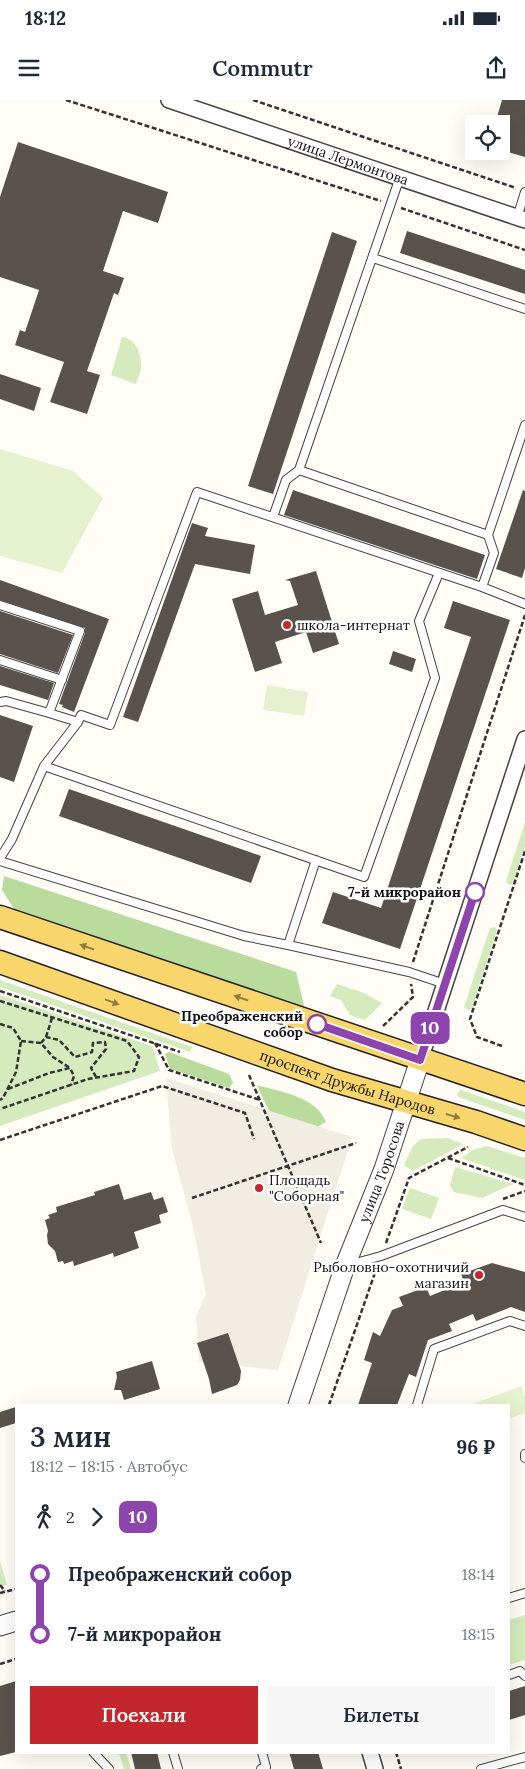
<!DOCTYPE html>
<html lang="ru">
<head>
<meta charset="utf-8">
<style>
	body { margin:0; font-family:Lora,serif; background:#f6f6f7; color:#1f2937; height:100vh; display:flex; flex-direction:column; font-size:19px; white-space:nowrap }
	* { box-sizing:border-box; margin:0 }
	p { font-size:16px; color:#747a83 }
	.icon { flex:none; width:28px; height:28px; fill:none; stroke:currentColor; stroke-width:2; stroke-linecap:round; stroke-linejoin:round }
	.map { position:relative; flex:1; overflow:hidden }
	.side { position:absolute; left:15px; top:1304px; width:495px; height:350px; display:flex; flex-direction:column; background:#fff; border-radius:0px; box-shadow:0 5px 20px #0002 }
	.side>* { flex:none }
	.badge { padding:0 10px; border-radius:8px; font-size:18px; line-height:32px }
	.buttons { position:absolute; left:465px; top:15px; display:grid; gap:10px }
	.buttons a { display:grid; place-items:center; width:45px; height:45px; border-radius:0px; background:#fff; box-shadow:0 5px 20px #0002; font-size:25px }
	.map>.badge { position:absolute; translate:-50% -50%; box-shadow:0 0 0 2px #fff }
	.legs { display:flex; align-items:center; gap:8px; height:55px; padding:0 15px; font-size:16px }
	.legs p { margin-inline-start:auto }
	.summary { display:flex; align-items:center; justify-content:space-between; height:85px; padding:0 15px }
	h1 { font-size:28px; font-weight:600; line-height:38px }
	.primary-button { display:flex; gap:10px; margin-top:auto; padding:10px 15px }
	.primary-button a { flex:1; height:58px; border-radius:0px; background:#c4262e; color:#fff; font-size:20px; font-weight:600; line-height:58px; text-align:center }
	.primary-button a+a { background:#f6f6f7; color:#1f2937 }
	ul { padding:0 15px; list-style:none }
	li { display:flex; align-items:center; gap:18px; height:60px; font-size:19px }
	li i { display:grid; place-items:center; width:8px; height:100%; margin:0 6px; background:currentColor }
	li i::after { content:''; width:12px; height:12px; margin:-6px; border:4px solid; border-radius:50%; background:#fff }
	li p { margin-inline-start:auto }
	li:first-child i { background:linear-gradient(#0000 50%,currentColor 0) }
	li:last-child i { background:linear-gradient(currentColor 50%,#0000 0) }
	.status { display:flex; justify-content:space-between; align-items:center; height:35px; padding:0 25px; background:#fff; direction:ltr }
	.status svg { height:14px; fill:currentColor }
	header { display:flex; justify-content:space-between; align-items:center; height:65px; padding:0 15px; background:#fff; font-size:22px; font-weight:600 }
	.map>svg:first-child { display:block }
	.green { fill:#d5ebbd }
	.forest { fill:#b9dc9c }
	.pitch { fill:#e6f2cf }
	.plaza { fill:#f1ede2 }
	.building { fill:#5a524d }
	.lines { fill:none; stroke-linecap:round; stroke-linejoin:round }
	.service-casing { stroke:#444; stroke-width:10 }
	.minor-casing { stroke:#444; stroke-width:18 }
	.tertiary-casing { stroke:#444; stroke-width:21 }
	.primary-casing { stroke:#222; stroke-width:25 }
	.path { stroke:#333; stroke-width:2.5; stroke-dasharray:5 2.5; stroke-linecap:butt }
	.service { stroke:#fff; stroke-width:8 }
	.minor { stroke:#fff; stroke-width:15 }
	.tertiary { stroke:#fff; stroke-width:19 }
	.primary { stroke:#f9d66b; stroke-width:22 }
	.oneway { fill:#917d42 }
	.line-1-casing { stroke:#fff; stroke-width:11 }
	.line-1 { stroke:#8e44ad; stroke-width:8 }
	.poi-dot { fill:#c4262e; stroke:#fff; stroke-width:2 }
	.stop-1-dot { fill:#fff; stroke:#8e44ad; stroke-width:2.5 }
	.labels { text-anchor:middle; dominant-baseline:central; stroke-width:5; stroke-linejoin:round; paint-order:stroke }
	.street-label { font-size:14px; fill:#111; stroke:#fff }
	.poi-label { font-size:14px; fill:#111; stroke:#fff; text-anchor:start }
	.stop-label { font-size:14px; font-weight:bold; fill:#111; stroke:#fff; text-anchor:end }
</style>
</head>
<body>
<div class="status"><b>18:12</b><svg viewBox="0 0 49 12"><path d="M0 12V9h3v3zM5 12V6h3v6zM10 12V3h3v9zM15 12V0h3v12zM26 1h20v11H26zM47 4h2v5h-2z"/></svg></div>
<header><svg class="icon" aria-label="menu" viewBox="0 0 24 24"><path d="M4 6h16M4 12h16M4 18h16"/></svg>Commutr<svg class="icon" aria-label="share" viewBox="0 0 24 24"><path d="M12 15V3M7 8l5-5 5 5M5 13v7h14v-7"/></svg></header>
<div class="map">
<svg width="525" height="1669" viewBox="0 0 525 1669">
	<rect width="100%" height="100%" fill="#fffdf5"/>
	<path class="green" d="M122 237C136 238 142 255 141 268 141 273 137 279 136 284L111 275Z
		M525 722V747L513 784 509 785 506 781Z
		M495 827 497 830 472 909 468 910 464 907 490 828Z
		M0 880 192 947 190 952 0 887Z
		M337 884 364 893 382 903 365 920 350 915 341 900 330 896Z
		M0 895 152 946 160 971 0 1026Z
		M461 990 525 1012V1020L458 997 457 993Z
		M448 1038 463 1044 413 1071 404 1065 413 1046 421 1039Z
		M487 1046 525 1058V1080L461 1058 473 1050Z
		M455 1067 513 1084 482 1098 454 1092 450 1086Z
		M410 1088 439 1098 431 1119 402 1109Z
		M0 1460 7 1485 0 1487Z
		M525 1515V1560L509 1565V1520Z
		M119 1653H126L131 1669H124Z"/>
	<path class="forest" d="M4 776 296 872 305 910 14 809 2 790Z
		M169 952 229 974 233 983 229 988 170 969 165 954Z
		M257 985C280 992 316 996 326 1022L315 1028 270 1013Z"/>
	<path class="pitch" d="M0 349 73 371 103 398 62 473 0 456Z
		M267 585 308 592 304 616 263 610Z
		M521 1286 525 1297V1313L509 1319V1305H473V1304Z"/>
	<path class="plaza" d="M166 978 352 1037 278 1270 199 1262 196 1216 206 1194 193 1127 172 1049Z"/>
	<path class="building" d="M502 0H525V57L501 50V24H495Z
		M18 42 168 92 158 123 123 111 103 171 124 178 118 195 114 193 87 271 100 275 87 314 50 302 64 262 15 245 20 230 25 232 39 190 0 177V97Z
		M407 131 525 170V194L400 153Z
		M332 132 357 141 273 394 248 386Z
		M0 274 41 288 34 311 0 299Z
		M293 390 485 455 477 479 284 415Z
		M523 390 525 391V468L522 478 496 469Z
		M192 423 208 428 205 436 255 445 250 474 195 464 138 622 123 617Z
		M316 471 339 544 313 553 306 532 275 542 282 563 255 572 232 499 258 491 265 515 298 505 290 481 285 480Z
		M0 480 109 519 74 612 62 607 63 605 59 604 85 533V528L0 500Z
		M453 501 510 520 400 849 322 823 333 792 381 808 471 537 444 528Z
		M0 511 73 535 58 573 0 554Z
		M393 551 416 559 412 572 389 564Z
		M0 566 54 583 48 600 0 585Z
		M0 615 33 626 14 682 0 677Z
		M69 689 261 756 251 783 59 716Z
		M119 1084 124 1100 151 1092 154 1100 163 1097 168 1112 159 1115 161 1123 134 1132 139 1148 114 1157 113 1153 74 1166 73 1161 64 1164 63 1161 58 1162 55 1151 48 1144 47 1135 48 1131 45 1120 50 1118 48 1115 57 1112 56 1107 95 1095 94 1092Z
		M492 1163 525 1172V1212L511 1207 476 1221 473 1214 449 1224 452 1231 428 1240 416 1277 409 1274 397 1305H358L372 1263 364 1260 373 1232 380 1236 392 1210 403 1206 399 1197 426 1187 430 1196 464 1182 461 1174Z
		M228 1233 241 1271 240 1280 237 1285 212 1294 209 1279 197 1243Z
		M152 1261 160 1289 124 1300 121 1290H114L117 1277 116 1272Z
		M16 1307V1323L0 1328V1312Z
		M16 1581V1652L0 1656V1586Z
		M525 1586V1615L509 1620V1591Z
		M131 1652H157L161 1669H135Z
		M289 1652H318L323 1669H294Z"/>
	<g class="lines">
		<g class="service-casing">
			<path id="service" d="M517 118 525 92
				M373 158 525 209
				M299 370 488 435 525 325
				M273 417 286 380 299 370 400 77
				M482 487 494 453 488 435
				M0 505 80 531 49 613 78 622
				M0 560 62 580
				M0 602 6 601 49 613
				M44 666 364 777 435 578 419 521 439 473
				M0 758 12 739 44 666 78 622 81 615 110 625 197 392 482 487 525 504
				M316 760 288 845 409 872 445 884
				M0 761 244 836 288 845
				M348 1165 381 1156 503 1110 525 1117
				M417 1305 434 1249 510 1221 525 1226
				M525 1354V1358
				M509 1498 525 1493
				M509 1575 520 1571 525 1576
				M93 1652 109 1669
				M173 1652 178 1669
				M261 1669 266 1667 262 1652
				M481 1669 525 1657"/>
		</g>
		<g class="minor-casing">
			<g id="minor">
				<path id="s1" d="M169 0 525 120"/>
				<path d="M420 960 525 639"/>
				<path d="M370 1652 375 1669"/>
			</g>
		</g>
		<g class="tertiary-casing">
			<g id="tertiary">
				<path id="s2" d="M298 1305 345 1166 384 1069 420 960"/>
				<path d="M0 1526 16 1521"/>
			</g>
		</g>
		<g class="primary-casing">
			<g id="primary">
				<path d="M0 817 525 994"/>
				<path id="s3" d="M0 862 332 980 476 1022 525 1039"/>
			</g>
		</g>
		<path class="path" d="M66 0 381 101
			M253 0 516 88
			M401 108 525 150
			M413 862 525 515
			M0 891 180 952
			M0 901 127 941 139 957 134 971 88 979 0 1009
			M0 924 13 928 21 941 16 972 3 998 0 1000
			M383 926 413 897 411 884
			M46 937 52 918
			M21 941 41 943 53 957 70 968
			M41 943 46 937 59 940 75 957 92 952 93 943 105 942 106 949 91 968 96 977
			M155 943 169 970 260 1000
			M502 946 477 937 470 919 525 751
			M249 975 321 1143
			M8 989 49 973 70 968 74 976 71 985
			M0 1040 162 986 245 1013 254 1039
			M448 1058 525 1085
			M192 1098 356 1043
			M503 1099 525 1091
			M386 1143 409 1078 468 1047
			M329 1305 377 1167
			M0 1485 5 1491
			M0 1493 16 1489
			M0 1564 16 1559
			M396 1652 401 1669"/>
		<use href="#service" class="service"/>
		<use href="#minor" class="minor"/>
		<use href="#tertiary" class="tertiary"/>
		<use href="#primary" class="primary"/>
	</g>
	<defs><path id="oneway-solid" d="M-6-.8H1V-3.2L6.5 0L1 3.2V.8H-6Z" transform="scale(1.25)"/></defs>
	<g class="oneway">
		<use href="#oneway-solid" transform="translate(87 847) rotate(-161)"/>
		<use href="#oneway-solid" transform="translate(241 898) rotate(-161)"/>
		<use href="#oneway-solid" transform="translate(112 902) rotate(20)"/>
		<use href="#oneway-solid" transform="translate(453 1016) rotate(16)"/>
	</g>
	<g class="lines">
		<g class="line-1-casing">
			<path id="line-1" d="M317 924 420 960 475 792"/>
		</g>
		<use href="#line-1" class="line-1"/>
	</g>
	<g class="poi-dot">
		<circle cx="287" cy="525" r="5"/>
		<circle cx="259" cy="1088" r="5"/>
		<circle cx="479" cy="1175" r="5"/>
	</g>
	<g class="stop-1-dot">
		<circle cx="475" cy="792" r="9"/>
		<circle cx="317" cy="924" r="9"/>
	</g>
	<g class="labels">
		<g class="street-label">
			<text stroke="none"><textPath href="#s1" startOffset="189">улица Лермонтова</textPath></text>
			<text stroke="none"><textPath href="#s3" startOffset="368">проспект Дружбы Народов</textPath></text>
			<text stroke="none"><textPath href="#s2" startOffset="248">улица Торосова</textPath></text>
		</g>
		<g class="poi-label">
			<text x="297" y="525">школа-интернат</text>
			<text x="269" y="1080">Площадь<tspan x="269" dy="16">"Соборная"</tspan></text>
			<text x="469" y="1167" text-anchor="end">Рыболовно-охотничий<tspan x="469" dy="16">магазин</tspan></text>
		</g>
		<g class="stop-label">
			<text x="461" y="792">7-й микрорайон</text>
			<text x="303" y="916">Преображенский<tspan x="303" dy="16">собор</tspan></text>
		</g>
	</g>
</svg>
<div class="buttons">
<a><svg class="icon" aria-label="locate" viewBox="0 0 24 24"><circle cx="12" cy="12" r="6"/><path d="M12 2v4M12 18v4M2 12h4M18 12h4"/></svg></a>
</div>
<b class="badge" style="left:430px;top:928px;background:#8e44ad;color:#fff">10</b>
<section class="side">
<div class="summary"><div><h1>3 мин</h1><p>18:12 – 18:15 · Автобус</p></div><b>96 ₽</b></div>
<div class="legs"><svg class="icon" aria-label="walk" viewBox="0 0 24 24"><circle cx="13" cy="4" r="2"/><path d="M13 8l-2 6 4 7M11 14l-3 7M7 12l3-4h3l4 4"/></svg>2<svg class="icon" aria-label="forward" viewBox="0 0 24 24"><path d="M9 5l7 7-7 7"/></svg><b class="badge" style="background:#8e44ad;color:#fff">10</b></div>
<ul>
<li><i style="color:#8e44ad"></i><b>Преображенский собор</b><p>18:14</p></li>
<li><i style="color:#8e44ad"></i><b>7-й микрорайон</b><p>18:15</p></li>
</ul>
<div class="primary-button"><a>Поехали</a><a>Билеты</a></div>
</section>
</div>
</body>
</html>
